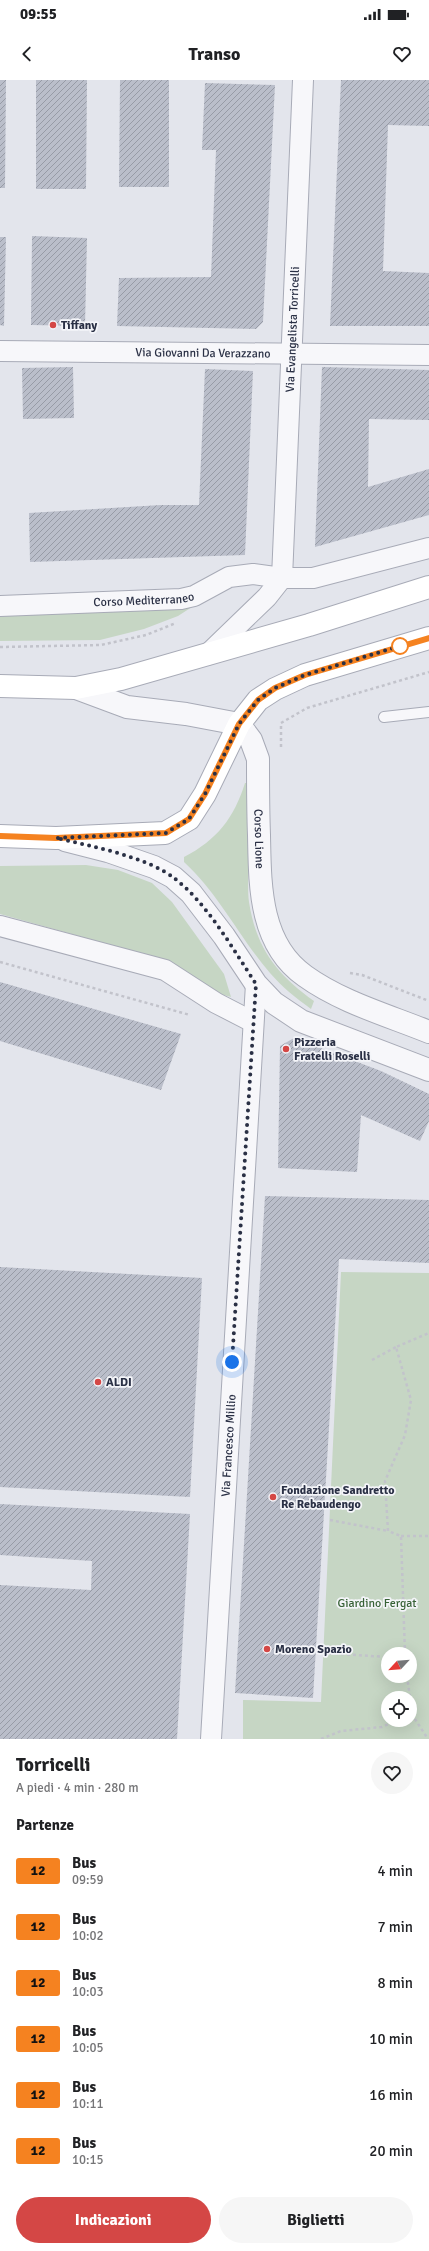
<!DOCTYPE html>
<html lang="it">
<head>
<meta charset="utf-8">
<style>
	body { margin:0; font-family:Signika,sans-serif; background:#f6f6f6; color:#202124; height:100vh; display:flex; flex-direction:column; font-size:15px; white-space:nowrap }
	* { box-sizing:border-box; margin:0 }
	p { font-size:13px; color:#757577 }
	.icon { flex:none; width:22px; height:22px; fill:none; stroke:currentColor; stroke-width:2; stroke-linecap:round; stroke-linejoin:round }
	.map { position:relative; height:1659px; overflow:hidden }
	.panel { display:flex; flex-direction:column; background:#fff; flex:1 }
	.panel>* { flex:none }
	.badge { padding:0 8px; border-radius:3px; font-size:14px; line-height:26px }
	.needle { width:26px; rotate:244deg }
	.tools { position:absolute; left:381px; top:1567px; display:grid; gap:8px }
	.tools a { display:grid; place-items:center; width:36px; height:36px; border-radius:50%; background:#fff; box-shadow:0 4px 16px #0002; font-size:20px }
	.you { position:absolute; width:20px; height:20px; margin:-10px; border:3px solid #fff; border-radius:50%; background:#1a73e8; box-shadow:0 0 0 6px #1a73e833 }
	.map>.badge { position:absolute; translate:-50% -50%; box-shadow:0 0 0 2px #fff }
	h2 { padding:0 16px; font-size:15px; line-height:36px }
	.round { display:grid; place-items:center; flex:none; width:42px; height:42px; border-radius:21px; background:#f6f6f6 }
	.head { display:flex; align-items:center; justify-content:space-between; height:68px; padding:0 16px }
	h1 { font-size:19px; font-weight:700; line-height:30px }
	.primary-button { display:flex; gap:8px; margin-top:auto; padding:8px 16px }
	.primary-button a { flex:1; height:46px; border-radius:24px; background:#d44745; color:#fff; font-size:16px; font-weight:700; line-height:46px; text-align:center }
	.primary-button a+a { background:#f6f6f6; color:#202124 }
	ul { padding:0; list-style:none }
	li { display:flex; align-items:center; gap:12px; height:56px; padding:0 16px }
	li div { flex:1 }
	li b { display:block; font-size:15px }
	li em { font-style:normal }
	li .badge { min-width:44px; font-weight:700; text-align:center }
	.status { display:flex; justify-content:space-between; align-items:center; height:28px; padding:0 20px; background:#fff; direction:ltr }
	.status svg { height:11px; fill:currentColor }
	header { display:flex; justify-content:space-between; align-items:center; height:52px; padding:0 16px; background:#fff; font-size:18px; font-weight:700 }
	.map>svg:first-child { display:block }
	.green { fill:#c6d6c4; fill-rule:evenodd }
	.building { fill:url(#building-hatch) }
	.lines { fill:none; stroke-linecap:round; stroke-linejoin:round }
	.service-casing { stroke:#a8abb7; stroke-width:12 }
	.minor-casing { stroke:#a8abb7; stroke-width:22 }
	.tertiary-casing { stroke:#a8abb7; stroke-width:24 }
	.secondary-casing { stroke:#a8abb7; stroke-width:24 }
	.path { stroke:#c2c3cb; stroke-width:2.5; stroke-dasharray:3 3; stroke-linecap:butt }
	.service { stroke:#f7f7fa; stroke-width:10 }
	.minor { stroke:#f7f7fa; stroke-width:20 }
	.tertiary { stroke:#f7f7fa; stroke-width:22 }
	.secondary { stroke:#fff; stroke-width:22 }
	.line-casing { stroke:#fff; stroke-width:9 }
	.line { stroke:#f58220; stroke-width:6 }
	.walk { stroke:#2a3045; stroke-width:4; stroke-dasharray:0 7.2 }
	.poi-dot { fill:#d44745; stroke:#f4f5f9; stroke-width:1.5 }
	.stop-dot { fill:#fff; stroke:#f58220; stroke-width:2 }
	.labels { text-anchor:middle; dominant-baseline:central; stroke-width:3.5; stroke-linejoin:round; paint-order:stroke }
	.poi-label { font-size:12px; font-weight:bold; fill:#2a3045; stroke:#f4f5f9; text-anchor:start }
	.street-label { font-size:12px; fill:#2a3045; stroke:#f4f5f9 }
	.park-label { font-size:12px; fill:#386237; stroke:#f4f5f9 }
</style>
</head>
<body>
<div class="status"><b>09:55</b><svg viewBox="0 0 49 12"><path d="M0 12V9h3v3zM5 12V6h3v6zM10 12V3h3v9zM15 12V0h3v12zM26 1h20v11H26zM47 4h2v5h-2z"/></svg></div>
<header><svg class="icon" aria-label="back" viewBox="0 0 24 24"><path d="M15 5l-7 7 7 7"/></svg>Transo<svg class="icon" aria-label="heart" viewBox="0 0 24 24"><path d="M12 20l-8-8c-3-5 5-10 8-4 3-6 11-1 8 4z"/></svg></header>
<div class="map">
<svg width="429" height="1659" viewBox="0 0 429 1659">
	<defs>
		<pattern id="building-hatch" width="6" height="6" patternUnits="userSpaceOnUse"><rect width="6" height="6" fill="#babeca"/><path d="M-1 1l2-2M0 6l6-6M5 7l2-2" fill="none" stroke="#979ba6"/></pattern>
	</defs>
	<rect width="100%" height="100%" fill="#e3e5ec"/>
	<path class="green" d="M195 525 178 536 144 549 100 560 0 561V535Z
		M245 703H250C248 726 249 750 249 773 249 789 247 807 249 822 256 868 277 895 314 921L311 929C296 918 282 907 270 893 239 857 219 814 184 782V777C217 760 234 738 245 703Z
		M86 785 118 790 152 803 172 822 224 894 231 917 216 913 172 882 0 834V786Z
		M341 1192 429 1193V1659H243V1620L321 1622ZM388 1574H410V1596H388ZM388 1618H410V1640H388Z"/>
	<path class="building" d="M0 0H6L5 108H0Z
		M36 0H87L86 109H36Z
		M120 0H169V107H119Z
		M341 0H429V46L388 45 383 191 429 193V246H330Z
		M205 3 275 5 263 242 256 249 117 246 119 198 211 197 216 70H202Z
		M32 156 87 158 85 246 31 245Z
		M0 157H6L4 246 0 245Z
		M73 287 74 338 23 339 22 288Z
		M322 287 429 290V340L369 339 368 407 429 389V435L315 467Z
		M205 289 253 291 245 475 30 482 29 433 161 425H199Z
		M0 902 181 954 161 1010 0 961Z
		M294 958 381 991 429 1014V1041L420 1061 361 1035 357 1092 278 1088 280 966Z
		M265 1116 429 1120V1183L339 1179 313 1618 235 1613Z
		M0 1187 202 1198 190 1417 0 1407Z
		M0 1424 190 1434 177 1659H0V1505L91 1510 92 1481 0 1475Z"/>
	<g class="lines">
		<g class="service-casing">
			<path id="service" d="M384 637 429 632"/>
		</g>
		<g class="minor-casing">
			<g id="minor">
				<path id="s1" d="M0 271 429 275"/>
				<path id="s2" d="M282 498 303 0"/>
				<path id="s3" d="M0 526 181 519 194 516 229 497 253 494 282 498H313L429 468"/>
				<path d="M207 575 267 517 282 498"/>
				<path d="M0 846 165 890 216 923 253 942"/>
				<path id="s4" d="M211 1659 256 904"/>
			</g>
		</g>
		<g class="tertiary-casing">
			<g id="tertiary">
				<path id="s5" d="M76 608 127 627 186 634 239 644 251 660 258 679C258 705 258 730 259 755 260 804 259 864 305 896 341 922 387 935 429 952"/>
				<path d="M65 760 108 771 154 787 173 797 191 813 224 856 256 904 274 923 301 941 429 990"/>
			</g>
		</g>
		<g class="secondary-casing">
			<path id="secondary" d="M0 606 76 608 121 599 309 545 429 507
				M0 756 56 758 165 753 189 739 205 714 239 644 258 620 275 609 305 595 429 558"/>
		</g>
		<path class="path" d="M0 567 101 565 146 555 176 543
			M281 667V643L307 628 429 592
			M0 882 190 935
			M350 893 362 895 429 921
			M372 1280 396 1267
			M330 1440 388 1451
			M401 1456H429
			M323 1573 388 1577
			M405 1574 401 1456 388 1451 385 1401 405 1355 411 1320 396 1267 429 1253
			M407 1596 410 1618
			M410 1622 411 1633 428 1659
			M321 1659 341 1651 382 1647 397 1640"/>
		<use href="#service" class="service"/>
		<use href="#minor" class="minor"/>
		<use href="#tertiary" class="tertiary"/>
		<use href="#secondary" class="secondary"/>
	</g>
	<g class="lines">
		<g class="line-casing">
			<path id="line" d="M0 756 56 758 166 753 189 739 205 714 239 644 258 620 275 608 305 595 429 558"/>
		</g>
		<use href="#line" class="line"/>
		<path class="walk" d="M232 1282 256 904C233 869 207 823 174 798 147 777 91 766 56 758L166 753 189 739 205 714 239 644 258 620 275 608 305 595 400 566"/>
	</g>
	<g class="poi-dot">
		<circle cx="53" cy="245" r="4"/>
		<circle cx="286" cy="969" r="4"/>
		<circle cx="98" cy="1302" r="4"/>
		<circle cx="273" cy="1417" r="4"/>
		<circle cx="267" cy="1569" r="4"/>
	</g>
	<circle class="stop-dot" cx="400" cy="566" r="8"/>
	<g class="labels">
		<g class="poi-label">
			<text x="61" y="245">Tiffany</text>
			<text x="294" y="962">Pizzeria<tspan x="294" dy="14">Fratelli Roselli</tspan></text>
			<text x="106" y="1302">ALDI</text>
			<text x="281" y="1410">Fondazione Sandretto<tspan x="281" dy="14">Re Rebaudengo</tspan></text>
			<text x="275" y="1569">Moreno Spazio</text>
		</g>
		<g class="street-label">
			<text stroke="none"><textPath href="#s2" startOffset="249">Via Evangelista Torricelli</textPath></text>
			<text stroke="none"><textPath href="#s1" startOffset="203">Via Giovanni Da Verazzano</textPath></text>
			<text stroke="none"><textPath href="#s3" startOffset="144">Corso Mediterraneo</textPath></text>
			<text stroke="none"><textPath href="#s5" startOffset="288">Corso Lione</textPath></text>
			<text stroke="none"><textPath href="#s4" startOffset="294">Via Francesco Millio</textPath></text>
		</g>
		<g class="park-label">
			<text x="377" y="1523">Giardino Fergat</text>
		</g>
	</g>
</svg>
<div class="tools">
<a><svg class="needle" viewBox="-14 -14 28 28"><path d="M0-13l5 13h-10z" fill="#e53935"/><path d="M0 13l5-13h-10z" fill="#757577"/></svg></a>
<a><svg class="icon" aria-label="locate" viewBox="0 0 24 24"><circle cx="12" cy="12" r="6"/><path d="M12 2v4M12 18v4M2 12h4M18 12h4"/></svg></a>
</div>
<div class="you" style="left:232px;top:1282px"></div>
</div>
<section class="panel">
<div class="head"><div><h1>Torricelli</h1><p>A piedi · 4 min · 280 m</p></div><a class="round"><svg class="icon" aria-label="heart" viewBox="0 0 24 24"><path d="M12 20l-8-8c-3-5 5-10 8-4 3-6 11-1 8 4z"/></svg></a></div>
<h2>Partenze</h2>
<ul>
<li><span class="badge" style="background:#f58220;color:#111">12</span><div><b>Bus</b><p>09:59</p></div><em>4 min</em></li>
<li><span class="badge" style="background:#f58220;color:#111">12</span><div><b>Bus</b><p>10:02</p></div><em>7 min</em></li>
<li><span class="badge" style="background:#f58220;color:#111">12</span><div><b>Bus</b><p>10:03</p></div><em>8 min</em></li>
<li><span class="badge" style="background:#f58220;color:#111">12</span><div><b>Bus</b><p>10:05</p></div><em>10 min</em></li>
<li><span class="badge" style="background:#f58220;color:#111">12</span><div><b>Bus</b><p>10:11</p></div><em>16 min</em></li>
<li><span class="badge" style="background:#f58220;color:#111">12</span><div><b>Bus</b><p>10:15</p></div><em>20 min</em></li>
</ul>
<div class="primary-button"><a>Indicazioni</a><a>Biglietti</a></div>
</section>
</body>
</html>
